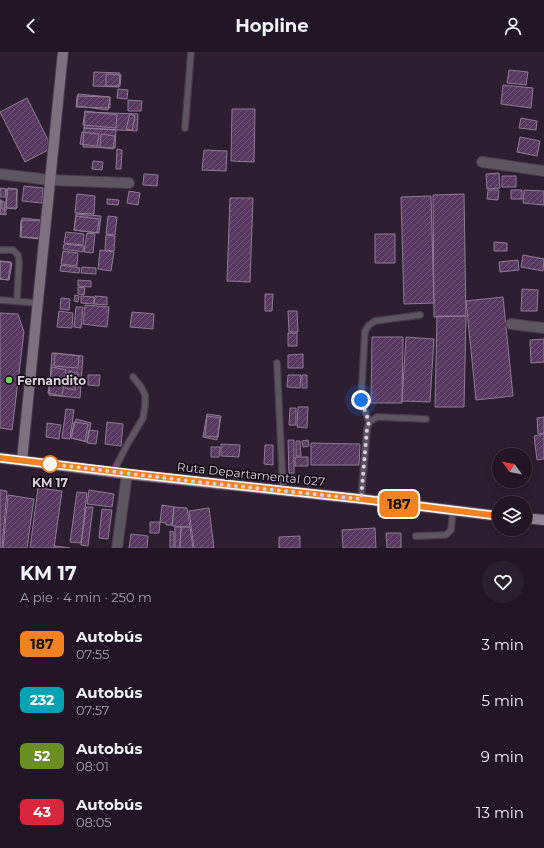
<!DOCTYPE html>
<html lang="es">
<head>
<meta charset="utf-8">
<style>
	body { margin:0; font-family:Montserrat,sans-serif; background:#2a1f2e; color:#f1f3f6; height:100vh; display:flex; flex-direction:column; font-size:15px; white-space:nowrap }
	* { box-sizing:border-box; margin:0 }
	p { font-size:13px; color:#a29fa7 }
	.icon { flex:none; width:22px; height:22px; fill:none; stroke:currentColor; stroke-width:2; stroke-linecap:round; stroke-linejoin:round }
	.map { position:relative; height:496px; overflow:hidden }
	.details { display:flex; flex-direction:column; background:#221626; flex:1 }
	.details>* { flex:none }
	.badge { padding:0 8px; border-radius:6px; font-size:14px; line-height:26px }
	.needle { width:26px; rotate:302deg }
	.controls { position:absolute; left:492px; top:396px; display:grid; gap:8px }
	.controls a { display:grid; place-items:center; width:40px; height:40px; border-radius:50%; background:#221626; box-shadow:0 4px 16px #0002,0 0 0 1px #3f3543; font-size:20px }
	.you { position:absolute; width:20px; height:20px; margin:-10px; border:3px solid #fff; border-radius:50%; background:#1a73e8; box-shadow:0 0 0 6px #1a73e833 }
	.map>.badge { position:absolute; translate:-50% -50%; box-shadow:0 0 0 2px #fff }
	.round { display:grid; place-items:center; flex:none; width:42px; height:42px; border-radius:21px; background:#2a1f2e }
	.headline { display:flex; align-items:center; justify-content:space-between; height:68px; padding:0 20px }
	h1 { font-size:19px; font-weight:700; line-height:30px }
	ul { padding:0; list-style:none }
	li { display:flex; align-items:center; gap:12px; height:56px; padding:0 20px }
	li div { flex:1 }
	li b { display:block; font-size:15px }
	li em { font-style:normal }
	li .badge { min-width:44px; font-weight:700; text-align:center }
	header { display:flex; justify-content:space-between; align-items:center; height:52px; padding:0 20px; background:#221626; font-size:18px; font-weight:700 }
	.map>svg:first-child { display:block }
	.building { fill:url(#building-hatch); stroke:#8e7b93 }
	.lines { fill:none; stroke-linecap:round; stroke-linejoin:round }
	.lane-casing { stroke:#493b4e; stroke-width:8 }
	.street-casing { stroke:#493b4e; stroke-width:12 }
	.secondary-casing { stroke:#493b4e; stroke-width:12 }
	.primary-casing { stroke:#493b4e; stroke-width:12 }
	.lane { stroke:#5d5560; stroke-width:5.5 }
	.street { stroke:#5d5560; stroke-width:10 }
	.secondary { stroke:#7d7181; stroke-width:10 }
	.primary { stroke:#96859a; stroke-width:10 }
	.line-casing { stroke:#fff; stroke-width:9 }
	.line { stroke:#f58220; stroke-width:6 }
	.walk { stroke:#dbd1de; stroke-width:4; stroke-dasharray:0 7.2 }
	.poi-dot { fill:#76d25a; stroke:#120b14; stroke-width:1.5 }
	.stop-dot { fill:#fff; stroke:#f58220; stroke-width:2 }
	.labels { text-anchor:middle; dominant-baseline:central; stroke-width:3; stroke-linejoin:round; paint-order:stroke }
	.poi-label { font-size:12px; font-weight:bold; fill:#dbd1de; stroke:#120b14; text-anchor:start }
	.street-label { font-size:12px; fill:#dbd1de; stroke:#120b14 }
	.stop-label { font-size:12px; font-weight:bold; fill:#dbd1de; stroke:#120b14 }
</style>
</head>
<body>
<header><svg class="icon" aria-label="back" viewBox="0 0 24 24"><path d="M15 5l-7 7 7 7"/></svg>Hopline<svg class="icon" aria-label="person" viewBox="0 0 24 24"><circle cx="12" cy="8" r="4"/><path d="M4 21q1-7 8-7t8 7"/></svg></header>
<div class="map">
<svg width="544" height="496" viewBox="0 0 544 496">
	<defs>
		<pattern id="building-hatch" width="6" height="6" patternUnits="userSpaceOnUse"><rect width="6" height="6" fill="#593962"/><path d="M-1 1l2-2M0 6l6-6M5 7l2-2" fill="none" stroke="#705578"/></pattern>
	</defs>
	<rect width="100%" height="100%" fill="#2d1e32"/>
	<path class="building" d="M509 18 528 20 526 33 507 31Z
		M94 20 120 21 119 35 93 34Z
		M106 22 121 23 120 34H106Z
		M503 33 533 36 531 56 501 52Z
		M118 37 128 38 127 47 117 46Z
		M78 42 110 45 108 58 77 54Z
		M77 44 110 45V56L76 55Z
		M27 46 52 96 25 110 0 60Z
		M128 48 142 49 141 59H128Z
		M232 57H255L254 110 231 109Z
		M85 59 117 63 116 76 83 73Z
		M85 60 138 62 137 79 84 76Z
		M130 62 135 64 132 78 126 77Z
		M521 66 537 69 536 78 519 76Z
		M84 76 116 78 115 96 83 95Z
		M82 80 99 82 97 94 80 92Z
		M101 82 115 84 113 97 100 95Z
		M520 85 540 89 537 104 517 100Z
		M117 97 122 98 121 117H116Z
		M204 98 227 99 226 119 202 118Z
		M93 109 103 110 102 118 92 117Z
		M499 121 500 136 487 137 486 122Z
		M144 122 158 123 157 134 143 133Z
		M502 124H516V135H502Z
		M24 134 43 136 42 151 22 149Z
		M0 136 6 137 5 145H0Z
		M8 136 17 137 16 157 6 156Z
		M6 137H17V156H6Z
		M488 138H499L498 148 487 147Z
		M511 138H522V147H511Z
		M524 138 544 139V153L523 151Z
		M129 139 140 141 138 153 127 151Z
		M77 142 95 144 94 162 75 161Z
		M464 142 466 264 434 265 433 143Z
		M431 144 434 251 404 252 401 145Z
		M230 146H253L250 230 227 229Z
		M107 147 119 148 118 153 107 152Z
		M0 148H2V157H6V163L0 162Z
		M0 150H5L4 162H0Z
		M76 162 101 164 99 181 74 178Z
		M76 164 99 167 97 181 74 178Z
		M108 164 117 165 115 183 106 182Z
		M22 166 41 168 39 187 21 185Z
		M21 168 41 169 40 186 20 185Z
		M66 180 84 182 83 193 64 191Z
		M87 181 95 182 93 201 84 200Z
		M375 182H395V211H375Z
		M106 183 115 184 114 199 105 198Z
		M494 190 507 191V199H494Z
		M64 192 84 194 83 200 63 197Z
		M100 198 114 200 111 219 98 217Z
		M63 199 78 201 77 214 61 212Z
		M523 203 544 207 543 219 521 215Z
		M518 208 519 218 500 220 499 210Z
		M0 209 11 210 8 228 0 227Z
		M0 209 12 211 9 228 0 227Z
		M61 213 80 216 79 221 60 219Z
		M82 215 96 216V222L81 221Z
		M78 228 91 229V235L78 234Z
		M78 235 85 236 84 243 78 242Z
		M522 237 538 238 537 259H521Z
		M265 242H273L272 259H265Z
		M75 243 79 244 78 250 74 249Z
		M81 244 94 245V252L81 251Z
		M95 244 107 245V253L94 252Z
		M503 245 513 344 476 348 466 249Z
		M61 246 70 247 69 258 60 257Z
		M85 253 109 255 107 275 83 272Z
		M76 255H83L81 276 74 275Z
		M59 259 73 261 72 276 57 275Z
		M288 259H297L298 280H289Z
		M132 260 154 262 153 277 130 275Z
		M0 261 18 262 24 280 12 378 0 376Z
		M437 264H466L464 355H435Z
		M288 281H297V294H288Z
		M372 285H403L402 351H371Z
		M406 285 434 287 430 350 402 349Z
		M544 287V310L531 311 530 288Z
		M52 301 83 304 80 346 49 343Z
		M55 301 79 304 78 316 54 314Z
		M303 302V316H288V303Z
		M52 315 66 318 62 344 48 341Z
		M69 319 78 321 75 338 65 336Z
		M88 323H100L99 334 88 333Z
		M288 323H301L300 336 287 335Z
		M302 323H307V336H302Z
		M298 355H308L307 376 297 375Z
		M290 356H296V373H289Z
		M66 357 74 358 70 387 62 386Z
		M207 362 221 364 217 388 203 385Z
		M207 364 220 366 218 385 205 384Z
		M544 365V381L538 382 537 366Z
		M76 367 91 371 87 390 71 386Z
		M74 370 88 372 85 389 71 386Z
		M107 370 123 372 121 394 105 392Z
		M47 371 61 373 59 387 46 385Z
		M89 378 98 379 96 392 87 391Z
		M544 382V407L537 408 534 384Z
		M288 388H294V421H289Z
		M308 388 309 394 303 395 302 389Z
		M296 389H300L301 404H296Z
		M311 391 360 392 359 413H311Z
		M221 392 240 393 239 405 221 404Z
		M265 393H273V413L264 412Z
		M211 395H220L219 405H211Z
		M295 405H308V414H295Z
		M38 436 62 439 54 496H30Z
		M0 438 7 439 2 496H0Z
		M89 438 114 442 112 455 87 452Z
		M77 440 87 441 81 491 70 490Z
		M8 443 34 447 27 496H3Z
		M162 453 174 455 172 473H166V471L160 470Z
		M86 455H93L88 494 81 493Z
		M174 455 187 456 190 475 172 474Z
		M209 456 214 496H194L189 459Z
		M102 457 112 458 108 487 99 486Z
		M150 470H160L159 481H150Z
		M175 475H181L180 496H175Z
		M181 475H190L193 496H180Z
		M375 476 376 496H343L342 478Z
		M170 479 174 480V496H170Z
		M386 481H401V496H387Z
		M131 482 148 484 147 496H129Z
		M300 484V496H279V485Z
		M55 494 70 496H55Z"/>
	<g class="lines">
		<g class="lane-casing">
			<path id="lane" d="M185 76 191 0
				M0 198H13L18 203 19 210 17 249
				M0 248 38 251
				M277 311 283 439
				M369 370 361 348 365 279 369 273 375 269 420 263
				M113 420 127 393 143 366 145 354V343L141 335 133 325
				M361 447 367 377 369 370 377 365 426 367
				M416 484 446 483 451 478 453 459"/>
		</g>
		<g class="street-casing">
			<path id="street" d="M482 110 544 119
				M0 122 50 128 129 131
				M511 272 544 276
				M117 496 127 422"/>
		</g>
		<g class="secondary-casing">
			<path id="secondary" d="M22 408 63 0"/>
		</g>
		<g class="primary-casing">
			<path id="primary" d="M0 406 127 422 361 447 499 464
				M525 466 544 468"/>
		</g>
		<use href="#lane" class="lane"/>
		<use href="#street" class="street"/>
		<use href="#secondary" class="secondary"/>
		<use href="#primary" class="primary"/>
	</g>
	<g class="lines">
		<g class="line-casing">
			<path id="line" d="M0 406 143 423 361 447 499 464"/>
		</g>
		<use href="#line" class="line"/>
		<path class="walk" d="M50 412 189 429 361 447 367 377 369 370 361 348"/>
	</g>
	<circle class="poi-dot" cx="9" cy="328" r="4"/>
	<circle class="stop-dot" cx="50" cy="412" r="8"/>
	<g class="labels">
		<g class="poi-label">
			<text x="17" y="328">Fernandito</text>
		</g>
		<g class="street-label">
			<text transform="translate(251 422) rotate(6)">Ruta Departamental 027</text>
		</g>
		<g class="stop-label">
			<text x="50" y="430">KM 17</text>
		</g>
	</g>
</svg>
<div class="controls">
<a><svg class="needle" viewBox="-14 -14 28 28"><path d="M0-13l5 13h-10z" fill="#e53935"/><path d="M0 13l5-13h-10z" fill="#a29fa7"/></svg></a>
<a><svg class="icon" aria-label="layers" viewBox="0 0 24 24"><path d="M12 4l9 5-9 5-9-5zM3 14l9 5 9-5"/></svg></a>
</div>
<div class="you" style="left:361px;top:348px"></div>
<b class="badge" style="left:399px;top:452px;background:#f58220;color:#111">187</b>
</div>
<section class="details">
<div class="headline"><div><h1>KM 17</h1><p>A pie · 4 min · 250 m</p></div><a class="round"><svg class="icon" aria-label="heart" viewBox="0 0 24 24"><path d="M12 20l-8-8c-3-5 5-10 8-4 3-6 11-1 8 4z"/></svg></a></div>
<ul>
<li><span class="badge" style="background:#f58220;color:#111">187</span><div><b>Autobús</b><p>07:55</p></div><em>3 min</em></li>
<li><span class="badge" style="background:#00a3b4;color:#fff">232</span><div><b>Autobús</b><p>07:57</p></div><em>5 min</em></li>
<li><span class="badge" style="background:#6b8e23;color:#fff">52</span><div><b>Autobús</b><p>08:01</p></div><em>9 min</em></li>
<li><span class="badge" style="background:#d7263d;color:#fff">43</span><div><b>Autobús</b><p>08:05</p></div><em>13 min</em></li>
</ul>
</section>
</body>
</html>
